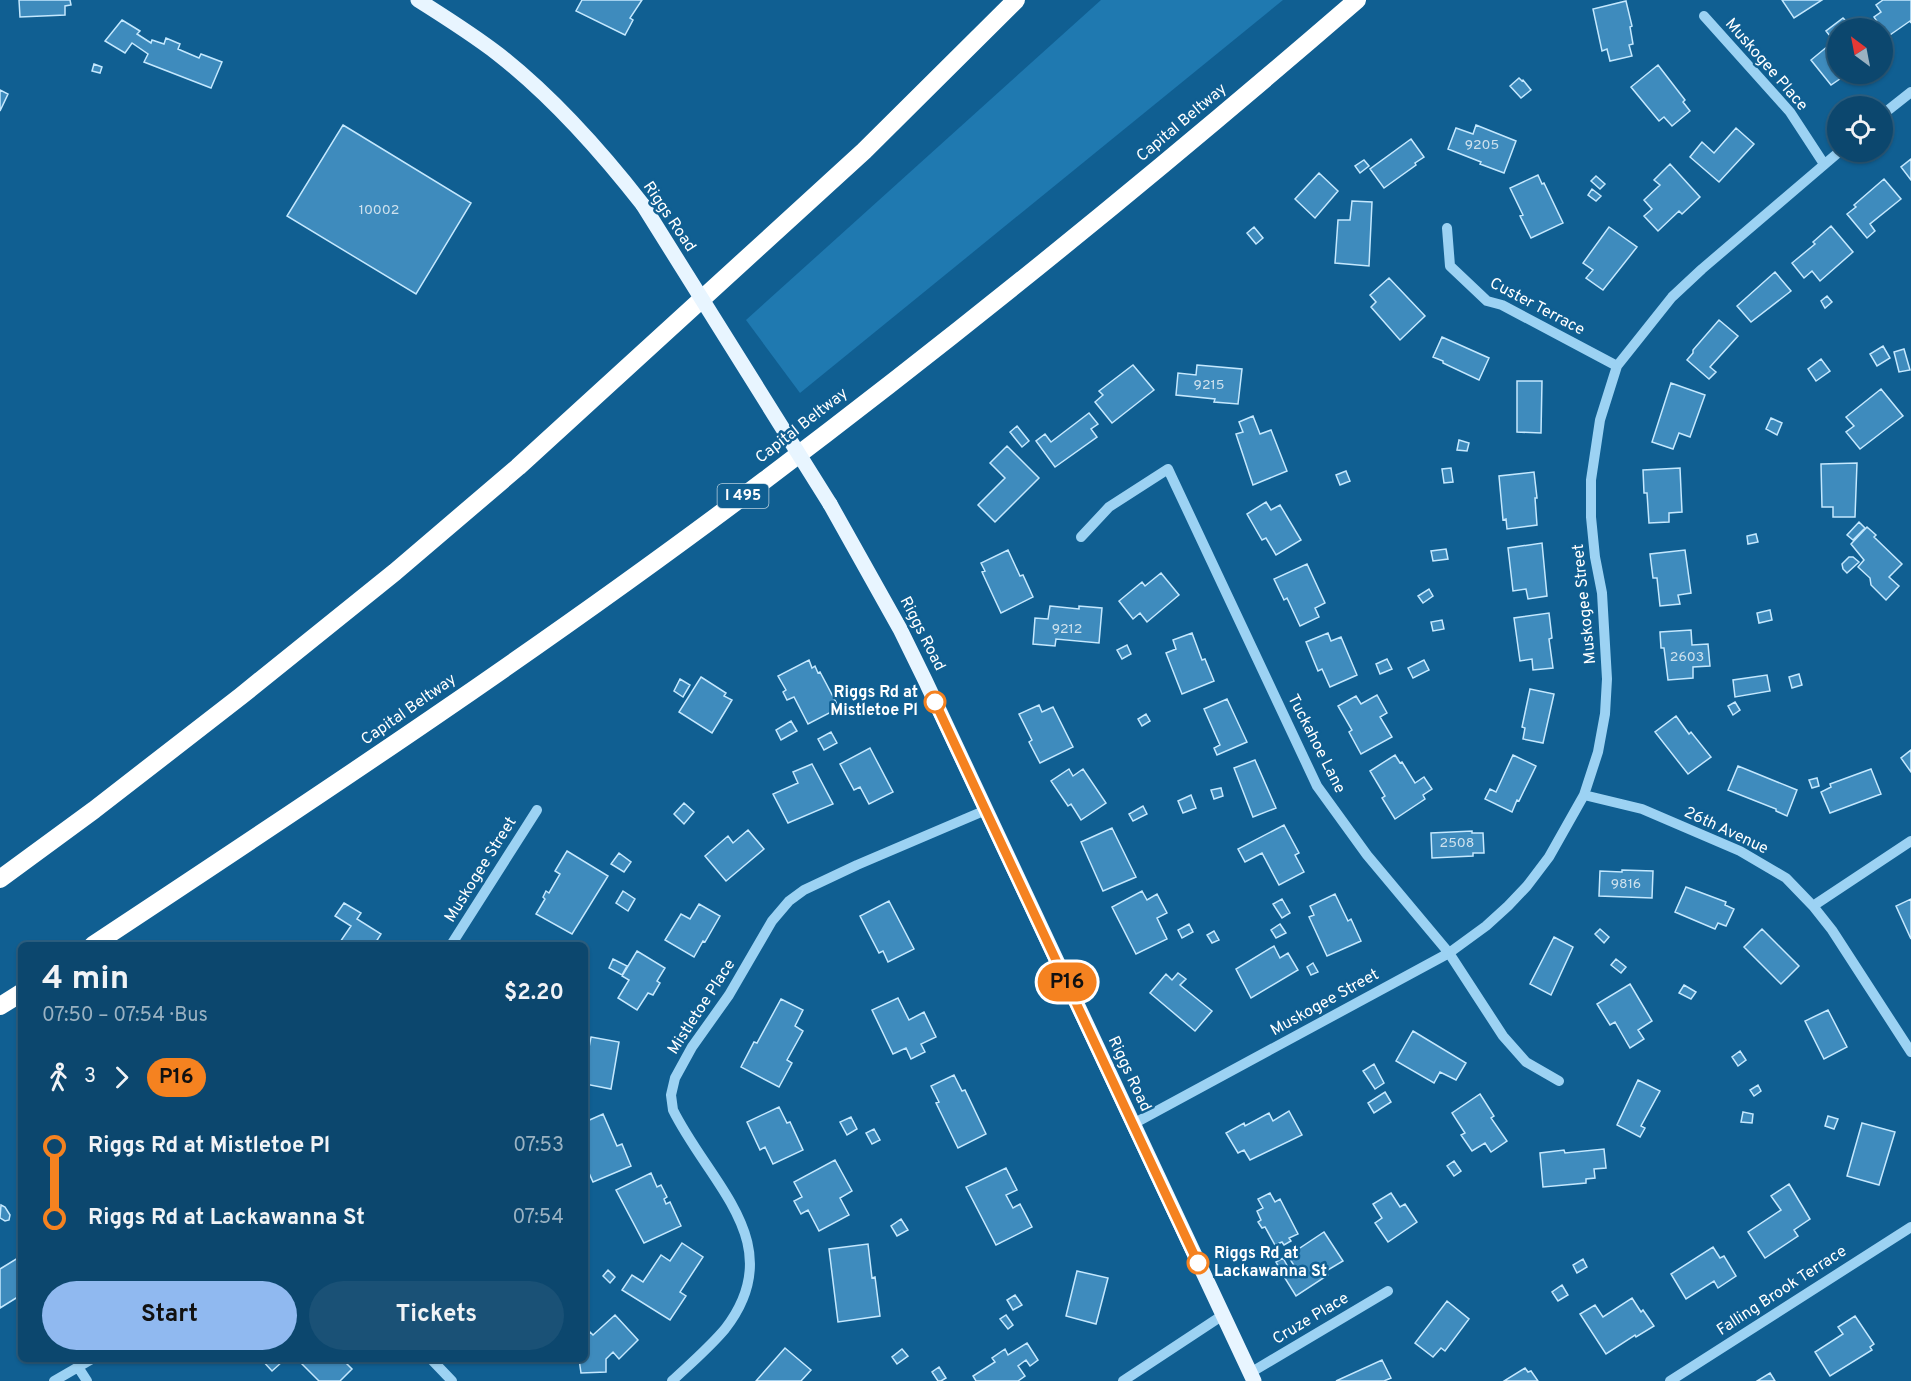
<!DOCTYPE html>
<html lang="en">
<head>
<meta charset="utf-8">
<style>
	body { margin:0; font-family:Overpass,sans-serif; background:#1a5176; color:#f1f3f6; height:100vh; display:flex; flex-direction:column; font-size:22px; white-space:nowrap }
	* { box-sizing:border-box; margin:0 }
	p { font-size:20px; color:#9ab2c2 }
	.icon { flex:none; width:33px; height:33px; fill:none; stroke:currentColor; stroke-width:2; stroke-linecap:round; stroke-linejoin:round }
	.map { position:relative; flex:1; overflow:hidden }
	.sheet { position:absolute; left:18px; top:942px; width:570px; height:420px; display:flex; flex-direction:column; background:#0c476e; border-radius:9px; box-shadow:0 2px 4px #0004,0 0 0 2px #2c5f81 }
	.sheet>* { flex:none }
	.badge { padding:0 12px; border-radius:20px; font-size:21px; line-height:39px }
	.needle { width:39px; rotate:328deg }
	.fabs { position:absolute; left:1827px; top:18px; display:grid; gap:12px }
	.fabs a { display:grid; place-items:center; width:66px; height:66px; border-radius:50%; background:#0c476e; box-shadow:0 2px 4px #0004,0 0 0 2px #2c5f81; font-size:30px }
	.map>.badge { position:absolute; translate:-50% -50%; box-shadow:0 0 0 3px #fff }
	.legs { display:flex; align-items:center; gap:9px; height:66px; padding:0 24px; font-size:20px }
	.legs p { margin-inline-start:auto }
	.summary { display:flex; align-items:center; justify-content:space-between; height:102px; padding:0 24px }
	h1 { font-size:33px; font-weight:700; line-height:45px }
	.cta { display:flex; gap:12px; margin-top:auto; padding:12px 24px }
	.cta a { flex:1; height:69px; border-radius:36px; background:#90b9f0; color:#111; font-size:24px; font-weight:700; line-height:69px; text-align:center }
	.cta a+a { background:#1a5176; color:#f1f3f6 }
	ul { padding:0 24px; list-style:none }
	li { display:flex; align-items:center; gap:21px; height:72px; font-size:22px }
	li i { display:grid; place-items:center; width:9px; height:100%; margin:0 8px; background:currentColor }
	li i::after { content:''; width:15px; height:15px; margin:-8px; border:4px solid; border-radius:50%; background:#0c476e }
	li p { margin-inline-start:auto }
	li:first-child i { background:linear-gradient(#0000 50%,currentColor 0) }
	li:last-child i { background:linear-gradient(currentColor 50%,#0000 0) }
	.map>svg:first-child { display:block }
	.green { fill:#1f79b0 }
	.building { fill:#3e8bbd; stroke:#c4e8fe; stroke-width:1.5 }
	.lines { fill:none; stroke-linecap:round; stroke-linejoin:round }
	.minor { stroke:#9cd2f3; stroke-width:10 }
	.major { stroke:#e8f5ff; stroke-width:15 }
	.highway { stroke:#fff; stroke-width:18 }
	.major-bridge { stroke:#e8f5ff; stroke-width:15 }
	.line-1-casing { stroke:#fff; stroke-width:14 }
	.line-1 { stroke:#f58220; stroke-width:9 }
	.stop-1-dot { fill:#fff; stroke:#f58220; stroke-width:3 }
	.labels { text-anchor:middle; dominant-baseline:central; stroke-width:5; stroke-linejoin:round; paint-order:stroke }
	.number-label { font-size:14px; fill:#cfe2ee }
	.shield { fill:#105f92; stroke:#b7cfde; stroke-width:1.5 }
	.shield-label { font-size:15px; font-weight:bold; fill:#fff }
	.street-label { font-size:16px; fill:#fff; stroke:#105f92 }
	.stop-label { font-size:16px; font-weight:bold; fill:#fff; stroke:#105f92; text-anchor:end }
</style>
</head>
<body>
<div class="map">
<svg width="1911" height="1381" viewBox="0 0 1911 1381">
	<rect width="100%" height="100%" fill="#105f92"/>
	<path class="green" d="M1101 0H1283L800 393 746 320Z"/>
	<path class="building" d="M19 0H70L71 5 65 6V15L20 17Z
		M582 0H642L630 18 633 20 625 35 576 11Z
		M1782 0H1822L1794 18Z
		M1883 0H1911V23L1910 21 1887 37 1874 17 1881 12 1876 5Z
		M1626 1 1632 26 1630 27 1633 44 1629 45 1632 56 1610 61 1607 49 1602 51 1593 9Z
		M1843 18 1853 28H1838V74H1847L1831 85 1811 60 1834 41 1826 31Z
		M122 20 140 31 137 34 151 43 152 40 164 44 166 38 180 44 178 49 199 58 201 54 222 62 211 88 144 62 148 54 132 43 125 53 105 41Z
		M94 64 102 67 100 73 92 71Z
		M1658 65 1685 100 1683 102 1690 111 1672 126 1664 117 1659 121 1631 87Z
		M1519 78 1522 81 1523 80 1531 90 1521 98 1510 86Z
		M0 90 8 94 0 111Z
		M343 125 471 203 416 294 287 216Z
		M1476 125 1516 141 1504 173 1480 164 1481 162 1448 149 1456 128 1473 134Z
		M1736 128 1754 144 1719 182 1690 157 1702 142 1714 153Z
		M1411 139 1424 157 1415 163 1416 165 1384 188 1370 169Z
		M1911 159V180L1901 167Z
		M1364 160 1369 166 1360 173 1355 166Z
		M1670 164 1700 197 1682 214 1679 211 1658 231 1644 216 1652 209 1644 200 1660 185 1654 180Z
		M1319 173 1338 191 1315 218 1295 199Z
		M1538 175 1542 184 1544 183 1563 223 1531 238 1520 216 1523 215 1510 188Z
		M1596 176 1605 184 1600 189 1591 181Z
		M1884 179 1901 199 1870 224 1875 231 1867 238 1847 214 1856 207 1854 205Z
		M1592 189 1601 196 1596 201 1588 195Z
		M1352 201 1372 202 1369 266 1335 263 1338 220H1350Z
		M1831 226 1853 252 1820 281 1812 271 1804 278 1792 263 1815 244 1813 242Z
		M1254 227 1263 238 1256 244 1247 233Z
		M1609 227 1637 247 1603 290 1586 278 1593 270 1583 263Z
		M1775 272 1791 291 1751 322 1737 306Z
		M1389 278 1425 316 1400 340 1371 307 1376 302 1370 295Z
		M1827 296 1832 302 1825 308 1821 301Z
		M1719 320 1738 336 1710 367 1716 372 1709 379 1687 360 1693 353V350Z
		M1442 337 1489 358 1479 380 1443 363V361L1433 357Z
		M1883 346 1890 358 1877 366 1870 354Z
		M1904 349 1910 370 1899 372 1894 352Z
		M1821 359 1830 371 1816 381 1808 369Z
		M1133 365 1154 390 1112 423 1095 402 1103 395 1099 391Z
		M1197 365 1242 369 1238 404 1214 402 1215 399 1176 395 1178 373 1196 375Z
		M1517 381H1542L1541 433 1517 432Z
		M1671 383 1705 395 1690 437 1679 433 1673 449 1652 442Z
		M1881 389 1903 416 1860 449 1846 432 1854 426 1846 417Z
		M1089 413 1098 424 1091 429 1097 437 1055 467 1036 441 1045 434 1051 442Z
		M1253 416 1260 434 1271 430 1287 471 1253 485 1236 434 1243 432 1239 422Z
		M1771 418 1782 423 1777 435 1766 429Z
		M1017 426 1029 441 1022 447 1010 432Z
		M1459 440 1469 443 1467 451 1457 450Z
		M1007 446 1039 478 995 522 978 505 1005 478 990 463Z
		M1857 463 1855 517H1833V507H1822L1821 464Z
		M1451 468 1453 482 1444 483 1442 469Z
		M1680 468 1682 512 1669 513V522L1649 523 1647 493H1644L1643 470Z
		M1346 471 1350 481 1340 485 1336 475Z
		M1534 472 1537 498H1535L1537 525 1507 529 1506 519 1503 520 1499 476Z
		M1266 502 1271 510 1280 505 1301 540 1276 555 1266 538 1262 540 1247 514Z
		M1859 522 1865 528 1853 540 1847 535Z
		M1867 527 1876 535 1874 537 1902 564 1889 577 1899 586 1886 600 1871 585 1870 578 1858 567 1864 560 1851 544Z
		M1756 534 1758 542 1748 544 1747 536Z
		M1542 543 1547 596 1528 599 1526 589 1513 591 1508 548Z
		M1446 549 1448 559 1433 561 1431 551Z
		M1008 550 1020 576 1023 575 1033 597 1001 613 982 572 985 571 981 563Z
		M1685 550 1691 593 1678 595 1680 604 1660 606 1657 578H1653L1650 554Z
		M1849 557H1853L1859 562 1847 573 1843 569 1842 564Z
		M1307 564 1325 603 1315 608 1319 617 1300 626 1287 598 1284 600 1274 579Z
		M1161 573 1179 595 1147 622 1140 613 1133 619 1119 601 1142 582 1145 586Z
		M1429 589 1433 596 1423 603 1418 596Z
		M1050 606 1079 609V606L1102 608 1099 643 1056 639 1055 646 1033 644 1035 618 1048 619Z
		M1770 610 1772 620 1759 623 1757 613Z
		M1549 613 1552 638 1549 639 1553 668 1533 670 1532 659 1520 661 1514 618Z
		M1442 620 1444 629 1433 631 1431 622Z
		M1691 630 1692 645 1708 644 1710 666 1693 667V678L1668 680 1664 648H1661L1660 632Z
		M1192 633 1202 660 1205 659 1214 681 1182 694 1166 653 1176 649 1173 640Z
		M1328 633 1331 641 1341 637 1357 675 1330 687 1322 669 1318 671 1306 642Z
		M1127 645 1131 654 1122 659 1117 650Z
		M1387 659 1392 669 1380 674 1376 664Z
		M809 660 812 668 815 666 818 673 820 672 839 708 808 724 794 697 787 700 783 692 786 690 778 676Z
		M1424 660 1429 670 1413 678 1408 668Z
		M1799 674 1802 685 1792 688 1789 677Z
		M1767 675 1770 691 1735 697 1733 680Z
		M701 677 726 693 724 696 732 700 712 733 679 712Z
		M680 679 690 685 683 697 674 691Z
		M1530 689 1554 694 1543 743 1523 739 1525 728 1522 727Z
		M1377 695 1387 713 1380 717 1392 737 1361 754 1349 732 1352 730 1338 706 1356 696 1361 704Z
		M1227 699 1247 742 1217 755 1214 748 1220 745 1204 709Z
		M1735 702 1740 710 1733 715 1728 706Z
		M1039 705 1042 712 1053 707 1073 747 1040 763 1029 742 1032 740 1019 714Z
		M1146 714 1150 721 1142 726 1138 719Z
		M1676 716 1689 734 1691 732 1711 757 1688 774 1655 732Z
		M791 721 797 731 781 740 776 730Z
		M831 732 837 743 824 750 818 739Z
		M870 748 893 792 869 804 860 787 854 790 840 764Z
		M1911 750V772L1901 758Z
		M1395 755 1400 763 1402 762 1415 783 1424 777 1432 789 1423 795 1425 799 1395 819 1382 798 1385 796 1370 771Z
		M1513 755 1536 766 1519 801 1517 800 1512 812 1485 799 1490 789 1496 792Z
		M1255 760 1276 808 1253 817 1234 768Z
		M812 764 833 804 788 823 773 794 798 783 793 772Z
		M1738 766 1797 790 1787 816 1776 811V809L1728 790Z
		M1069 769 1073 776 1083 769 1106 803 1081 820 1071 804 1068 806 1051 781Z
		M1871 769 1881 794 1830 813 1821 792 1831 787 1830 784Z
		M1817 778 1819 786 1812 788 1809 780Z
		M1221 788 1223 796 1214 799 1211 790Z
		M1191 795 1196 808 1183 813 1178 801Z
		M684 803 694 812 684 824 674 814Z
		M1143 806 1147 814 1133 821 1129 814Z
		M1284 825 1299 853 1295 855 1304 872 1279 885 1262 853 1245 862 1238 849Z
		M1112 828 1136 877 1103 891 1081 842Z
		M748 830 764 849 726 881 705 856 728 836 733 843Z
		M1472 831V833H1483L1484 853H1473V856L1432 858 1431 833Z
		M567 851 608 876 572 934 536 914 545 899 543 897 546 891 549 893 560 874 555 871Z
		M619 853 631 862 624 872 611 864Z
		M1622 870 1653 871 1652 898 1599 896 1600 871 1622 872Z
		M1686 887 1726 902 1725 905 1734 909 1726 926 1718 923 1715 929 1675 912Z
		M623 891 635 899 628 911 616 903Z
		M1142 891 1147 900 1157 894 1167 913 1157 918 1167 939 1136 954 1112 907Z
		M1335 894 1348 921 1351 919 1361 941 1327 956 1309 917 1314 915 1310 906Z
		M1282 899 1290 913 1282 918 1273 904Z
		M1911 899V939L1896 906Z
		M889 901 914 949 888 962 883 951 879 953 860 916Z
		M344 903 361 913 357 919 381 934 374 945H338L351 926 335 916Z
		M699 904 720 916 705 942 703 941 694 957 665 940 681 914 690 919Z
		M1189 924 1193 932 1182 938 1178 930Z
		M1280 924 1286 933 1276 938 1271 930Z
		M1600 929 1609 937 1604 943 1595 934Z
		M1762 929 1799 966 1781 984 1744 947Z
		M1214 931 1219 940 1212 943 1207 935Z
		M1554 937 1573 947 1551 995 1530 984Z
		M1274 946 1280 958 1288 953 1298 970 1251 998 1236 969Z
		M637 951 665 968 657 981 660 983 653 995 648 993 637 1010 618 998 629 980 622 976Z
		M613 959 627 966 622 975 609 968Z
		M1616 959 1626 967 1621 973 1611 965Z
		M1313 963 1318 972 1311 975 1307 967Z
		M1178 973 1186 979 1180 985 1212 1011 1195 1031 1150 993 1166 974 1172 980Z
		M1630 984 1652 1021 1638 1030 1644 1039 1630 1048 1615 1022 1610 1025 1597 1004Z
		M1684 985 1696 992 1691 999 1679 993Z
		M898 998 909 1020 924 1012 936 1037 921 1044 925 1052 911 1059 906 1048 893 1054 872 1010Z
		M781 999 803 1010 795 1026 803 1031 787 1060 792 1063 779 1087 741 1067 754 1042 757 1043Z
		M1828 1010 1847 1047 1824 1059 1805 1021Z
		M1413 1031 1466 1063 1456 1080 1440 1072 1434 1083 1396 1061Z
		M591 1037 619 1042 611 1089 585 1084V1068Z
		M1740 1051 1746 1060 1738 1066 1732 1057Z
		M1374 1064 1384 1083 1375 1089 1363 1071Z
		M954 1075 962 1091 965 1090 986 1134 958 1148 936 1103 939 1102 931 1086Z
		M1638 1080 1660 1091 1641 1126 1645 1128 1640 1137 1617 1125Z
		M1758 1085 1761 1091 1754 1096 1750 1090Z
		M1385 1092 1391 1102 1374 1113 1368 1103Z
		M1480 1094 1494 1116 1491 1118 1507 1141 1491 1152 1485 1143 1472 1151 1461 1135 1465 1133 1452 1113Z
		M779 1107 787 1123 790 1122 803 1150 773 1164 765 1147 760 1150 747 1122Z
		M1289 1111 1302 1135 1250 1160 1244 1150 1238 1153 1226 1133 1244 1123 1245 1126 1269 1113 1273 1121Z
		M1743 1112 1753 1114 1752 1123 1741 1122Z
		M603 1114 617 1146 622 1144 631 1166 593 1182 585 1164V1122Z
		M1828 1116 1838 1119 1834 1129 1825 1126Z
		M851 1117 857 1129 847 1135 840 1122Z
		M1862 1123 1895 1132 1879 1185 1847 1176Z
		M874 1129 880 1140 872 1144 866 1133Z
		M1604 1149 1606 1168 1594 1169 1595 1178 1586 1179V1183L1543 1187 1540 1153 1564 1150 1565 1153Z
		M835 1160 852 1191 840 1198 849 1215 819 1231 808 1210 801 1214 794 1201 802 1197 794 1182Z
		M1454 1161 1461 1171 1454 1176 1447 1166Z
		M1006 1168 1017 1190 1006 1195 1013 1208 1020 1204 1032 1227 996 1245 966 1187Z
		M651 1173 657 1187 661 1185 667 1197 664 1199 666 1204 670 1202 681 1226 644 1243 616 1190Z
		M1789 1184 1810 1219 1794 1230 1798 1236 1765 1258 1748 1232 1781 1210 1771 1196Z
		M1270 1193 1275 1202 1280 1199 1298 1234 1289 1238 1291 1241 1284 1245 1282 1242 1275 1245 1265 1227 1262 1228 1258 1222 1261 1220 1257 1211 1263 1208 1258 1199Z
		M1391 1193 1400 1207 1405 1204 1417 1222 1388 1242 1375 1223 1382 1218 1373 1204Z
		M1 1205 5 1207 10 1215 9 1220 5 1221 0 1218Z
		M901 1219 908 1230 897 1236 891 1226Z
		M1324 1232 1343 1261 1326 1271 1328 1275 1296 1296 1283 1275 1295 1267 1288 1256Z
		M682 1243 703 1257 680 1292 686 1296 670 1320 622 1290 632 1275 643 1282 661 1255 670 1261Z
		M868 1244 872 1278 875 1277 880 1316 838 1322 829 1249Z
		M1713 1247 1720 1258 1724 1256 1736 1276 1718 1288 1714 1281 1686 1299 1671 1274Z
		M21 1256V1295L0 1308V1269Z
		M1283 1258 1289 1269 1282 1273 1276 1262Z
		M1583 1259 1587 1267 1577 1273 1573 1265Z
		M608 1270 615 1277 610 1283 603 1276Z
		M1077 1271 1108 1278 1096 1324 1066 1316Z
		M1562 1285 1568 1295 1558 1301 1552 1292Z
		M1015 1295 1022 1305 1013 1310 1007 1300Z
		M1632 1298 1641 1312 1643 1310 1654 1326 1636 1337 1635 1335 1606 1354 1580 1314 1595 1305 1603 1317Z
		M1447 1301 1469 1319 1445 1351 1441 1348 1433 1357 1415 1343Z
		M615 1315 638 1340 619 1359 613 1352 606 1359V1372L581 1373 579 1359H585V1337L590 1332 593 1335Z
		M1006 1315 1013 1325 1008 1329 1000 1319Z
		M1855 1316 1874 1344 1870 1347 1872 1350 1830 1376 1815 1352 1843 1334 1838 1327Z
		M1027 1343 1038 1360 1030 1366 1026 1360 1018 1366 1025 1376 1018 1381H976L973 1376 995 1362 992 1358 1005 1349 1008 1355Z
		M785 1348 811 1370 801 1381H756Z
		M902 1349 908 1356 897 1364 892 1357Z
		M261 1359H280L282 1362 272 1371Z
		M297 1359H342L352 1369 340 1381H319Z
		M1382 1360 1391 1378 1384 1381H1336Z
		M939 1367 946 1378 941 1381H938L932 1372Z
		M1525 1368 1528 1372 1531 1371 1538 1381H1504Z
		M1770 1373 1775 1381H1757Z"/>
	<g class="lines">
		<path class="minor" d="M1704 16 1790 112 1824 164
			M1882 115 1911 92
			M1447 228 1450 266 1487 301 1502 305 1617 366
			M1081 537 1109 507 1168 469 1317 786 1367 855 1449 953 1503 1036 1526 1062 1559 1081
			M1584 795 1642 809 1740 851 1786 878 1813 906 1832 930 1911 1052
			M1813 906 1911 841
			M451 945 537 810
			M1133 1124 1449 953 1486 926 1508 906 1527 886 1549 857 1584 795 1598 752 1605 714 1607 679 1602 593 1595 557 1591 517V480L1600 420 1617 366 1672 297 1702 269 1839 152
			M431 1359 452 1381
			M78 1367 87 1381
			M1250 1373 1388 1291
			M54 1381 92 1359
			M672 1381C690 1364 709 1348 725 1329 791 1244 710 1185 673 1110L671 1095 675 1078 692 1047 729 995 772 921 789 901 804 890 857 865 986 810
			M1123 1381 1223 1315
			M1670 1381 1911 1227"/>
		<path class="major" d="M418 0C445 17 472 34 498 54 553 97 600 150 643 205
			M830 504 900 629 925 680 1254 1381"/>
		<path class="highway" d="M0 879 94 810 241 696 395 572 518 467 864 151 1016 0
			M93 945C320 795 548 644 765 480 968 327 1165 166 1357 0
			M0 1006 21 993"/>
		<path class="major-bridge" d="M643 205 830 504"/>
	</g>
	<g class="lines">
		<g class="line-1-casing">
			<path id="line-1" d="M935 702 1198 1263"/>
		</g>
		<use href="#line-1" class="line-1"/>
	</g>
	<g class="stop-1-dot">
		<circle cx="935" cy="702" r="10"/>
		<circle cx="1198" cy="1263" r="10"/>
	</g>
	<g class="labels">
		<g class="number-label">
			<text x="1482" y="145">9205</text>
			<text x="379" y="210">10002</text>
			<text x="1209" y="385">9215</text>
			<text x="1067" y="629">9212</text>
			<text x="1687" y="657">2603</text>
			<text x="1457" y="843">2508</text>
			<text x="1626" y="884">9816</text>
		</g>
		<rect class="shield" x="717.5" y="484" width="51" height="24" rx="4.5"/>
		<g class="shield-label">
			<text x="743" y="496">I 495</text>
		</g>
		<g class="street-label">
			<text transform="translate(1766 65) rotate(49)">Muskogee Place</text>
			<text transform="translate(1182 123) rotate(-40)">Capital Beltway</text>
			<text transform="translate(669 217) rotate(56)">Riggs Road</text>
			<text transform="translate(1537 307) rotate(28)">Custer Terrace</text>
			<text transform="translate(802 426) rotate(-38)">Capital Beltway</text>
			<text transform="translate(1585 604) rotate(-96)">Muskogee Street</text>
			<text transform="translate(922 634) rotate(63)">Riggs Road</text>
			<text transform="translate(409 710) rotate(-35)">Capital Beltway</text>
			<text transform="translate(1316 744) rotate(63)">Tuckahoe Lane</text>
			<text transform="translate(1726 831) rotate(25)">26th Avenue</text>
			<text transform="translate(481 870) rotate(-58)">Muskogee Street</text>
			<text transform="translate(1325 1003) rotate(-29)">Muskogee Street</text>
			<text transform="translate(702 1007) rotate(-57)">Mistletoe Place</text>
			<text transform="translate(1129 1074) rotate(65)">Riggs Road</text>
			<text transform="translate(1782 1291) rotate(-33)">Falling Brook Terrace</text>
			<text transform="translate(1311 1319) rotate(-31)">Cruze Place</text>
		</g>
		<g class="stop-label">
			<text x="918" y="693">Riggs Rd at<tspan x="918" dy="18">Mistletoe Pl</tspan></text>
			<text x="1214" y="1254" text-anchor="start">Riggs Rd at<tspan x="1214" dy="18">Lackawanna St</tspan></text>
		</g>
	</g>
</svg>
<div class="fabs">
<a><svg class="needle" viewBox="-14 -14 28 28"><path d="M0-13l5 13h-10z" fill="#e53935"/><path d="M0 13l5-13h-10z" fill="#9ab2c2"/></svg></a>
<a><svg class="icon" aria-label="locate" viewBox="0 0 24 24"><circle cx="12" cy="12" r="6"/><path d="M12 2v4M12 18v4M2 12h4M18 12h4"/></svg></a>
</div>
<b class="badge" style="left:1067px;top:982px;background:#f58220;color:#111">P16</b>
<section class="sheet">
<div class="summary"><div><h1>4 min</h1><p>07:50 – 07:54 · Bus</p></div><b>$2.20</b></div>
<div class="legs"><svg class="icon" aria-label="walk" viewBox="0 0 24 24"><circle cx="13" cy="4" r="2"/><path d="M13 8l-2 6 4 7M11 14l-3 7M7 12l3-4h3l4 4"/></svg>3<svg class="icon" aria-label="forward" viewBox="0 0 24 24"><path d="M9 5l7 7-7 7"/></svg><b class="badge" style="background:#f58220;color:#111">P16</b></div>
<ul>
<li><i style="color:#f58220"></i><b>Riggs Rd at Mistletoe Pl</b><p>07:53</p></li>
<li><i style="color:#f58220"></i><b>Riggs Rd at Lackawanna St</b><p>07:54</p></li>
</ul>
<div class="cta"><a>Start</a><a>Tickets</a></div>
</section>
</div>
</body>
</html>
